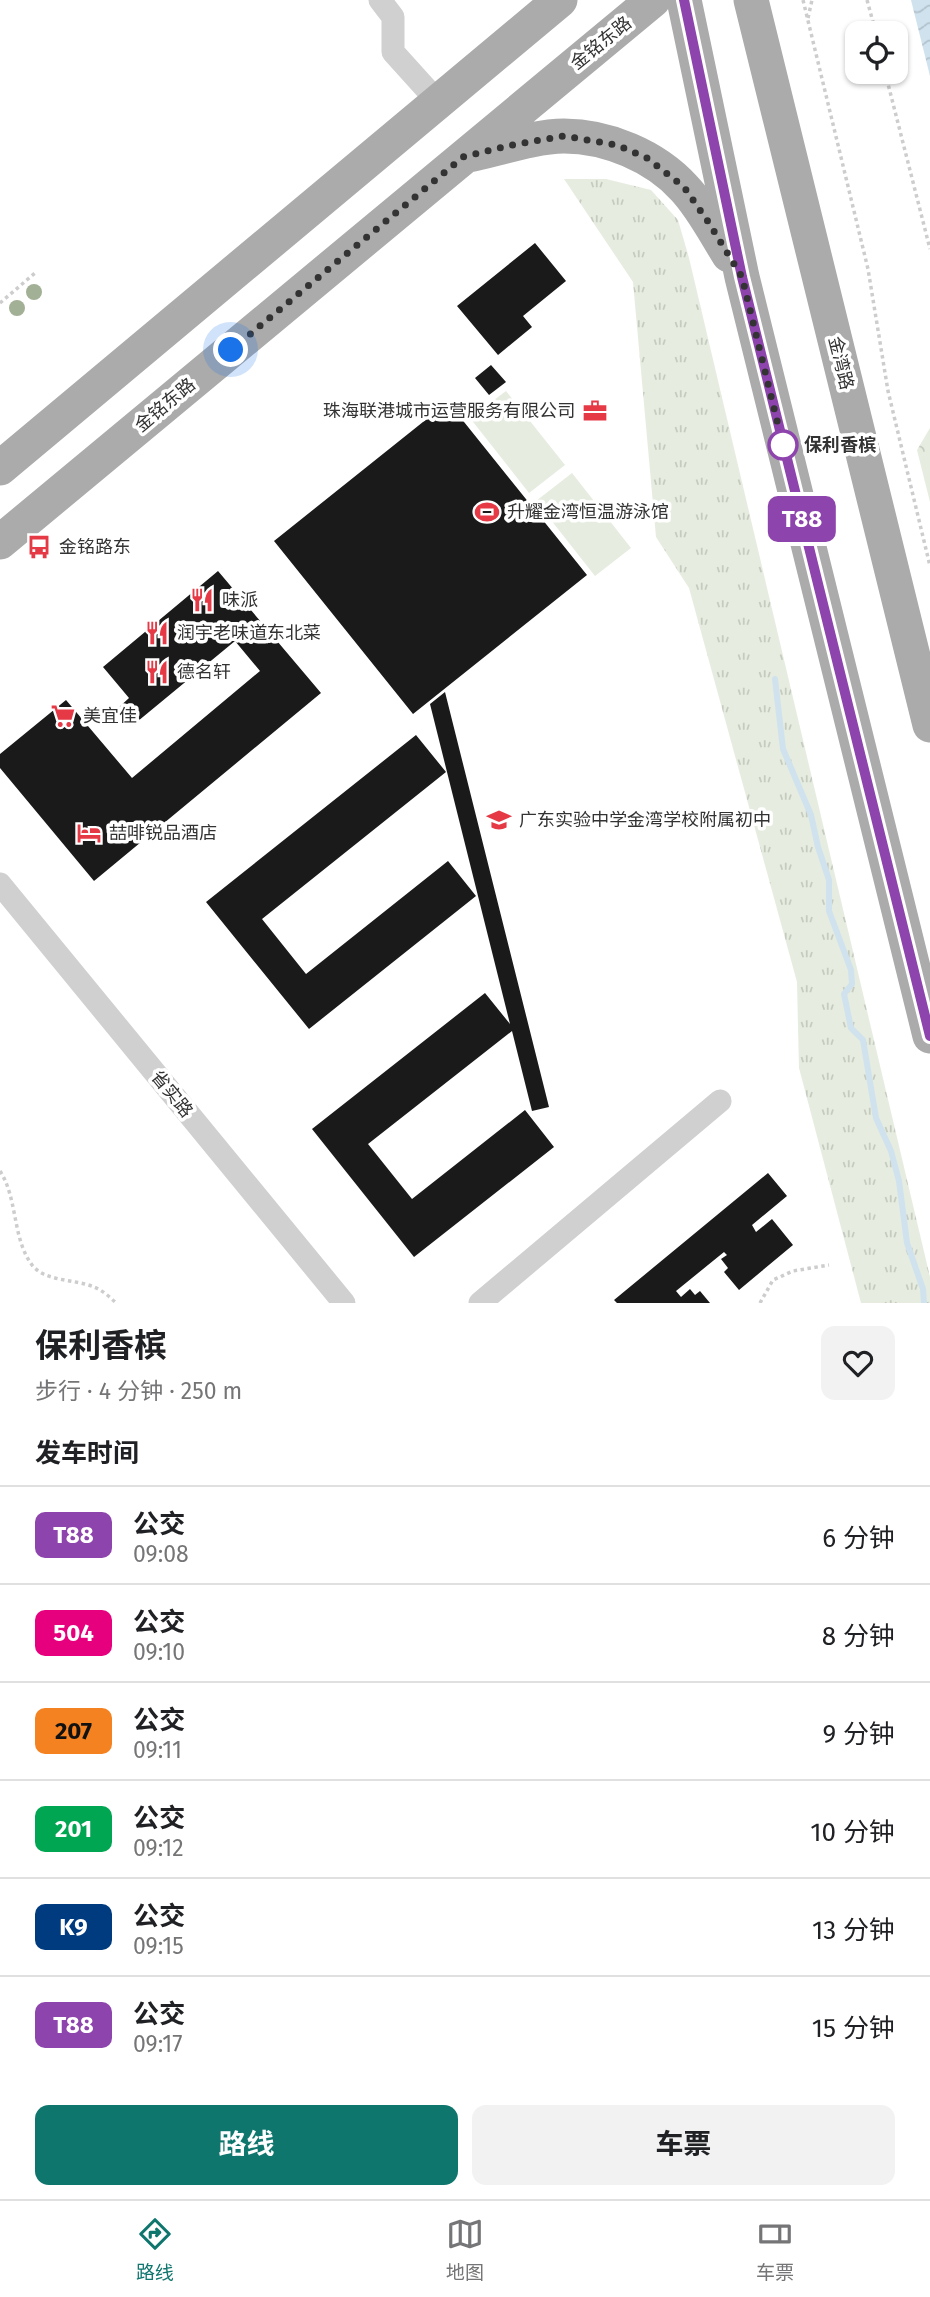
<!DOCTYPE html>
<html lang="zh">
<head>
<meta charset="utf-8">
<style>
	body { margin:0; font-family:"Fira Sans","Noto Sans SC",sans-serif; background:#f2f2f2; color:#202124; height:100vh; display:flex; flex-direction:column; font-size:26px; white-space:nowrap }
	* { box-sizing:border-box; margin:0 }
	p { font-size:23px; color:#757577 }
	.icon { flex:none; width:38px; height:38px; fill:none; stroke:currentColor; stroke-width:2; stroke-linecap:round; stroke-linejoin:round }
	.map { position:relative; height:1303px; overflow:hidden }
	.details { display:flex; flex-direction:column; background:#fff; flex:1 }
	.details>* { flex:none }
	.badge { padding:0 14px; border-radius:10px; font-size:24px; line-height:46px }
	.tools { position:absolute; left:845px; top:21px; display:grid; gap:14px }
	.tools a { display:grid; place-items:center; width:63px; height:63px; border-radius:14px; background:#fff; box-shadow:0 2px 5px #0004; font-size:35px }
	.you { position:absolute; width:35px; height:35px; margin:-18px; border:5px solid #fff; border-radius:50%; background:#1a73e8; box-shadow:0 0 0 10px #1a73e833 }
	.map>.badge { position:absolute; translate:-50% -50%; box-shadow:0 0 0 4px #fff }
	h2 { padding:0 35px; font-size:26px; line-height:63px }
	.round { display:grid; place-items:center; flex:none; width:74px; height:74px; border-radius:14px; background:#f2f2f2 }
	.head { display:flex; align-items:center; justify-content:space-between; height:119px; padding:0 35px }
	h1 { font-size:33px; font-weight:700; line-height:52px }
	.cta { display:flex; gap:14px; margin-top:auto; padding:14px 35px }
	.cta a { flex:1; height:80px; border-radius:14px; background:#0f766e; color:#fff; font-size:28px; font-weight:700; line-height:80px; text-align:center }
	.cta a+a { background:#f2f2f2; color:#202124 }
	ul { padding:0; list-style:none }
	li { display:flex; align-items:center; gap:21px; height:98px; padding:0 35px; border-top:2px solid #e0e0e0 }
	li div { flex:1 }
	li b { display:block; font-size:26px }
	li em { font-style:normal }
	li .badge { min-width:77px; font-weight:700; text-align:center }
	.tabs { display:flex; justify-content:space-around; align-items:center; height:98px; border-top:2px solid #e0e0e0; background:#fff; font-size:19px; color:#757577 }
	.tabs a { display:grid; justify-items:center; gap:4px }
	.tabs .active { color:#0f766e }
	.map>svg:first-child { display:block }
	.grass { fill:url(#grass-tufts) }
	.forest { fill:url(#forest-crowns) }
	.garden { fill:#e6ecdf }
	.water { fill:url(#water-waves) }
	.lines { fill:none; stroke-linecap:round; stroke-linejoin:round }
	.stream { stroke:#cfe2ee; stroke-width:6 }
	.building { fill:#1a1a1a }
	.path { stroke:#cdcdcd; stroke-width:3.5; stroke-dasharray:3.5 3.5; stroke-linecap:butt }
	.street { stroke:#d0d0d0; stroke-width:23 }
	.primary { stroke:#ababab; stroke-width:35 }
	.tree { fill:#a2b095 }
	.line-casing { stroke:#fff; stroke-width:16 }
	.line { stroke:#8e44ad; stroke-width:10 }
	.walk { stroke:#333; stroke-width:7; stroke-dasharray:0 12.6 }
	.stop-dot { fill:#fff; stroke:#8e44ad; stroke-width:3.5 }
	.labels { text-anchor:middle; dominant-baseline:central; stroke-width:7; stroke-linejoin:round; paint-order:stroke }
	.street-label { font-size:18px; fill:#333; stroke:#fff }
	.poi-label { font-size:18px; fill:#333; stroke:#fff; text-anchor:start }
	.stop-label { font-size:18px; font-weight:bold; fill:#333; stroke:#fff; text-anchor:start }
</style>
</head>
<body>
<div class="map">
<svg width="930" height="1303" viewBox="0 0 930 1303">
	<defs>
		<pattern id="grass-tufts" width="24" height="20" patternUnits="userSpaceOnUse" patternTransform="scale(1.75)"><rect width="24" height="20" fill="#e6ecdf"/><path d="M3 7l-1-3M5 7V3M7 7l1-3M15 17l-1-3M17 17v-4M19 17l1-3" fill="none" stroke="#c6cbc0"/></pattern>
		<pattern id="forest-crowns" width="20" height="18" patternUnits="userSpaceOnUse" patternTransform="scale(1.75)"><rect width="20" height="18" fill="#e6ecdf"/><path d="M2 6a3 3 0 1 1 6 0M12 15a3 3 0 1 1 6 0" fill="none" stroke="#c6cbc0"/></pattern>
		<pattern id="water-waves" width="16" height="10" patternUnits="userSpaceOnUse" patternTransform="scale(1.75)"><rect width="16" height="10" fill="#cfe2ee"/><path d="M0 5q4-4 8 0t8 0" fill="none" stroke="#b2c2cd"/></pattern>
	</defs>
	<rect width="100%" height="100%" fill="#fff"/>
	<path class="grass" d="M564 179H606L651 190 678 220 689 258 930 1277V1303H861L799 1068 797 982 689 588 656 537 633 282Z"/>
	<path class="forest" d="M930 428V502L917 450Z"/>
	<path class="garden" d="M506 391 565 465 529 493 470 418Z
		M572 473 631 548 595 576 536 501Z"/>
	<path class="water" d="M911 0H930V76Z"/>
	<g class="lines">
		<path class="stream" d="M775 679 783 749 811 815 818 847 829 880V911L851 970 852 984 844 994 851 1028 863 1040 876 1118 891 1151 899 1181 907 1243 923 1289 924 1303"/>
	</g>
	<path class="building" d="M535 243 566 281 523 316 532 327 498 355 457 306Z
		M491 365 506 382 489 395 475 378Z
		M448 402 587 575 413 714 274 541Z
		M218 571 321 693 94 881 0 768V754L66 700 132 778 260 671 235 641 132 726 117 709 129 698 103 667Z
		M445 692 549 1107 532 1111 512 1031 368 1144 412 1199 525 1110 554 1147 414 1257 312 1129 485 993 510 1024 430 704Z
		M416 735 446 772 262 919 306 974 448 861 476 896 309 1029 206 902Z
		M768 1173 787 1196 752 1225 756 1232 772 1219 793 1245 739 1290 724 1272 728 1268 721 1259 727 1255 724 1252 676 1291 681 1297 690 1289 695 1295 700 1291 710 1303H617L614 1300Z"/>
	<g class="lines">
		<path class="path" d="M803 0 868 269 888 391 930 566
			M867 0 876 33
			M808 18 812 0
			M885 72 930 249
			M0 303 35 273
			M0 1171C18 1199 12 1238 32 1265 45 1282 76 1279 94 1287 102 1290 110 1297 116 1303
			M760 1303 773 1280 793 1271 829 1265"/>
		<path class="street" d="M380 0 393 17V52L439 103
			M0 884 344 1303
			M480 1303 720 1101"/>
		<path class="primary" d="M684 0 742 277 930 1036
			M751 0 930 725
			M469 155C497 149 536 136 564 136 607 136 655 156 684 188 702 207 715 233 729 255
			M0 468 560 0
			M0 542 653 0"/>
	</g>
	<g class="tree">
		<circle cx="34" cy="292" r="8"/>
		<circle cx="17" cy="308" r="8"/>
	</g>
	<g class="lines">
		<g class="line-casing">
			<path id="line" d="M684 0 742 277 930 1036"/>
		</g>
		<use href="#line" class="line"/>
		<path class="walk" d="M231 350 463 157 512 145 564 136 617 145 647 158 684 187 709 223 742 277 783 445"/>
	</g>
	<defs>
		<g id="office-bare" transform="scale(1.89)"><path d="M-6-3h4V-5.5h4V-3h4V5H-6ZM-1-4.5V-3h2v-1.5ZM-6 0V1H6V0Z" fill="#e63946" stroke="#fff" stroke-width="2.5" paint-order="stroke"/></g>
		<g id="stadium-bare" transform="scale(1.89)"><path d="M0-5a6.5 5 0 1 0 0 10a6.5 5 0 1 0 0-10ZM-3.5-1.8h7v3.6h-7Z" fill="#e63946" stroke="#fff" stroke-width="2.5" paint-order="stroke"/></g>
		<g id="bus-bare" transform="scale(1.89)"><path d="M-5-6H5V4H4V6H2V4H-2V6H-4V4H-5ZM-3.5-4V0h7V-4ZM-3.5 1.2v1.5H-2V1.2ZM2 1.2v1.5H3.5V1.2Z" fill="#e63946" stroke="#fff" stroke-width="2.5" paint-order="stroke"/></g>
		<g id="restaurant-bare" transform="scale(1.89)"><path d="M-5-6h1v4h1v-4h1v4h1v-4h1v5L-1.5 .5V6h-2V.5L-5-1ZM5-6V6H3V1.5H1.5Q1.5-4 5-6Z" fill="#e63946" stroke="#fff" stroke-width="2.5" paint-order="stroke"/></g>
		<g id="supermarket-bare" transform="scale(1.89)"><path d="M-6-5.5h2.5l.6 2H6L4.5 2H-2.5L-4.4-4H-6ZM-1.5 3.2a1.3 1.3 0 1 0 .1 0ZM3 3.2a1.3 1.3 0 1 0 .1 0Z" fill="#e63946" stroke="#fff" stroke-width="2.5" paint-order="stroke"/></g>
		<g id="school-bare" transform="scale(1.89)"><path d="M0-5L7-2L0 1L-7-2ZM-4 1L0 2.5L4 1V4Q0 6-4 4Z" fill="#e63946" stroke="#fff" stroke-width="2.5" paint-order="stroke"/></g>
		<g id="hotel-bare" transform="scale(1.89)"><path d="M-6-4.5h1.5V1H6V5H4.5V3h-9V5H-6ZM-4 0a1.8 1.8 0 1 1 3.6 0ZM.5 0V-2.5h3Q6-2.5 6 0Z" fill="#e63946" stroke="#fff" stroke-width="2.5" paint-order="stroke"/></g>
	</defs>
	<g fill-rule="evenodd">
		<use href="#office-bare" x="595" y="411"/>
		<use href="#stadium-bare" x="487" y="512"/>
		<use href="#bus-bare" x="39" y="547"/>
		<use href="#restaurant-bare" x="202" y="600"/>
		<use href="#restaurant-bare" x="157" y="633"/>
		<use href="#restaurant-bare" x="157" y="672"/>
		<use href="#supermarket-bare" x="63" y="716"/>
		<use href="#school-bare" x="499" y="820"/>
		<use href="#hotel-bare" x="89" y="833"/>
	</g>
	<circle class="stop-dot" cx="783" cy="445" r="14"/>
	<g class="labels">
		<g class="street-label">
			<text transform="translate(601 43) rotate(-39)">金铭东路</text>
			<text transform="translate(841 363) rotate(76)">金湾路</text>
			<text transform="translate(165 405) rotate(-40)">金铭东路</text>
			<text transform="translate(172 1094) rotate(51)">省实路</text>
		</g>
		<g class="poi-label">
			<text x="575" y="411" text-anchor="end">珠海联港城市运营服务有限公司</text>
			<text x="507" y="512">升耀金湾恒温游泳馆</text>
			<text x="59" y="547">金铭路东</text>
			<text x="222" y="600">味派</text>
			<text x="177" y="633">润宇老味道东北菜</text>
			<text x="177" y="672">德名轩</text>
			<text x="83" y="716">美宜佳</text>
			<text x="519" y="820">广东实验中学金湾学校附属初中</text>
			<text x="109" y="833">喆啡锐品酒店</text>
		</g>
		<g class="stop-label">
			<text x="804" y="445">保利香槟</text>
		</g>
	</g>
</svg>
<div class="tools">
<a><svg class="icon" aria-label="locate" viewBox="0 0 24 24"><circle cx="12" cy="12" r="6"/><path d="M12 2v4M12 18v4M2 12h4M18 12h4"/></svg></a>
</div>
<div class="you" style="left:231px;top:350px"></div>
<b class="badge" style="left:802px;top:519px;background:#8e44ad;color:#fff">T88</b>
</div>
<section class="details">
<div class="head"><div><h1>保利香槟</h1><p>步行 · 4 分钟 · 250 m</p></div><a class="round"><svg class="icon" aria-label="heart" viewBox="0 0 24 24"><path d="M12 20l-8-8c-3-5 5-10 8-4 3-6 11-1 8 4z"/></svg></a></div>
<h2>发车时间</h2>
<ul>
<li><span class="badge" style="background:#8e44ad;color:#fff">T88</span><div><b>公交</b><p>09:08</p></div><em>6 分钟</em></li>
<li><span class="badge" style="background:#e6007e;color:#fff">504</span><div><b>公交</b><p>09:10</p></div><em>8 分钟</em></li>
<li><span class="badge" style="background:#f58220;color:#111">207</span><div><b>公交</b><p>09:11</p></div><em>9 分钟</em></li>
<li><span class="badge" style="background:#00a651;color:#fff">201</span><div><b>公交</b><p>09:12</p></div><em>10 分钟</em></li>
<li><span class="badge" style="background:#003b80;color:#fff">K9</span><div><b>公交</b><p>09:15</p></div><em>13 分钟</em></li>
<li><span class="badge" style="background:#8e44ad;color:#fff">T88</span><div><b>公交</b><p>09:17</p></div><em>15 分钟</em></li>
</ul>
<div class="cta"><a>路线</a><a>车票</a></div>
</section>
<nav class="tabs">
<a class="active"><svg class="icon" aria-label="directions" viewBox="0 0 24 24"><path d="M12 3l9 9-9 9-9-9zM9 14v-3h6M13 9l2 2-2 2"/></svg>路线</a>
<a><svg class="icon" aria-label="map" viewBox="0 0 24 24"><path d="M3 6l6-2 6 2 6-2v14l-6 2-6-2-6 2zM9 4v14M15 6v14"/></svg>地图</a>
<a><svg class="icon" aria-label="tickets" viewBox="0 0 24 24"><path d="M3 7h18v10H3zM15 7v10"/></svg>车票</a>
</nav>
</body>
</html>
